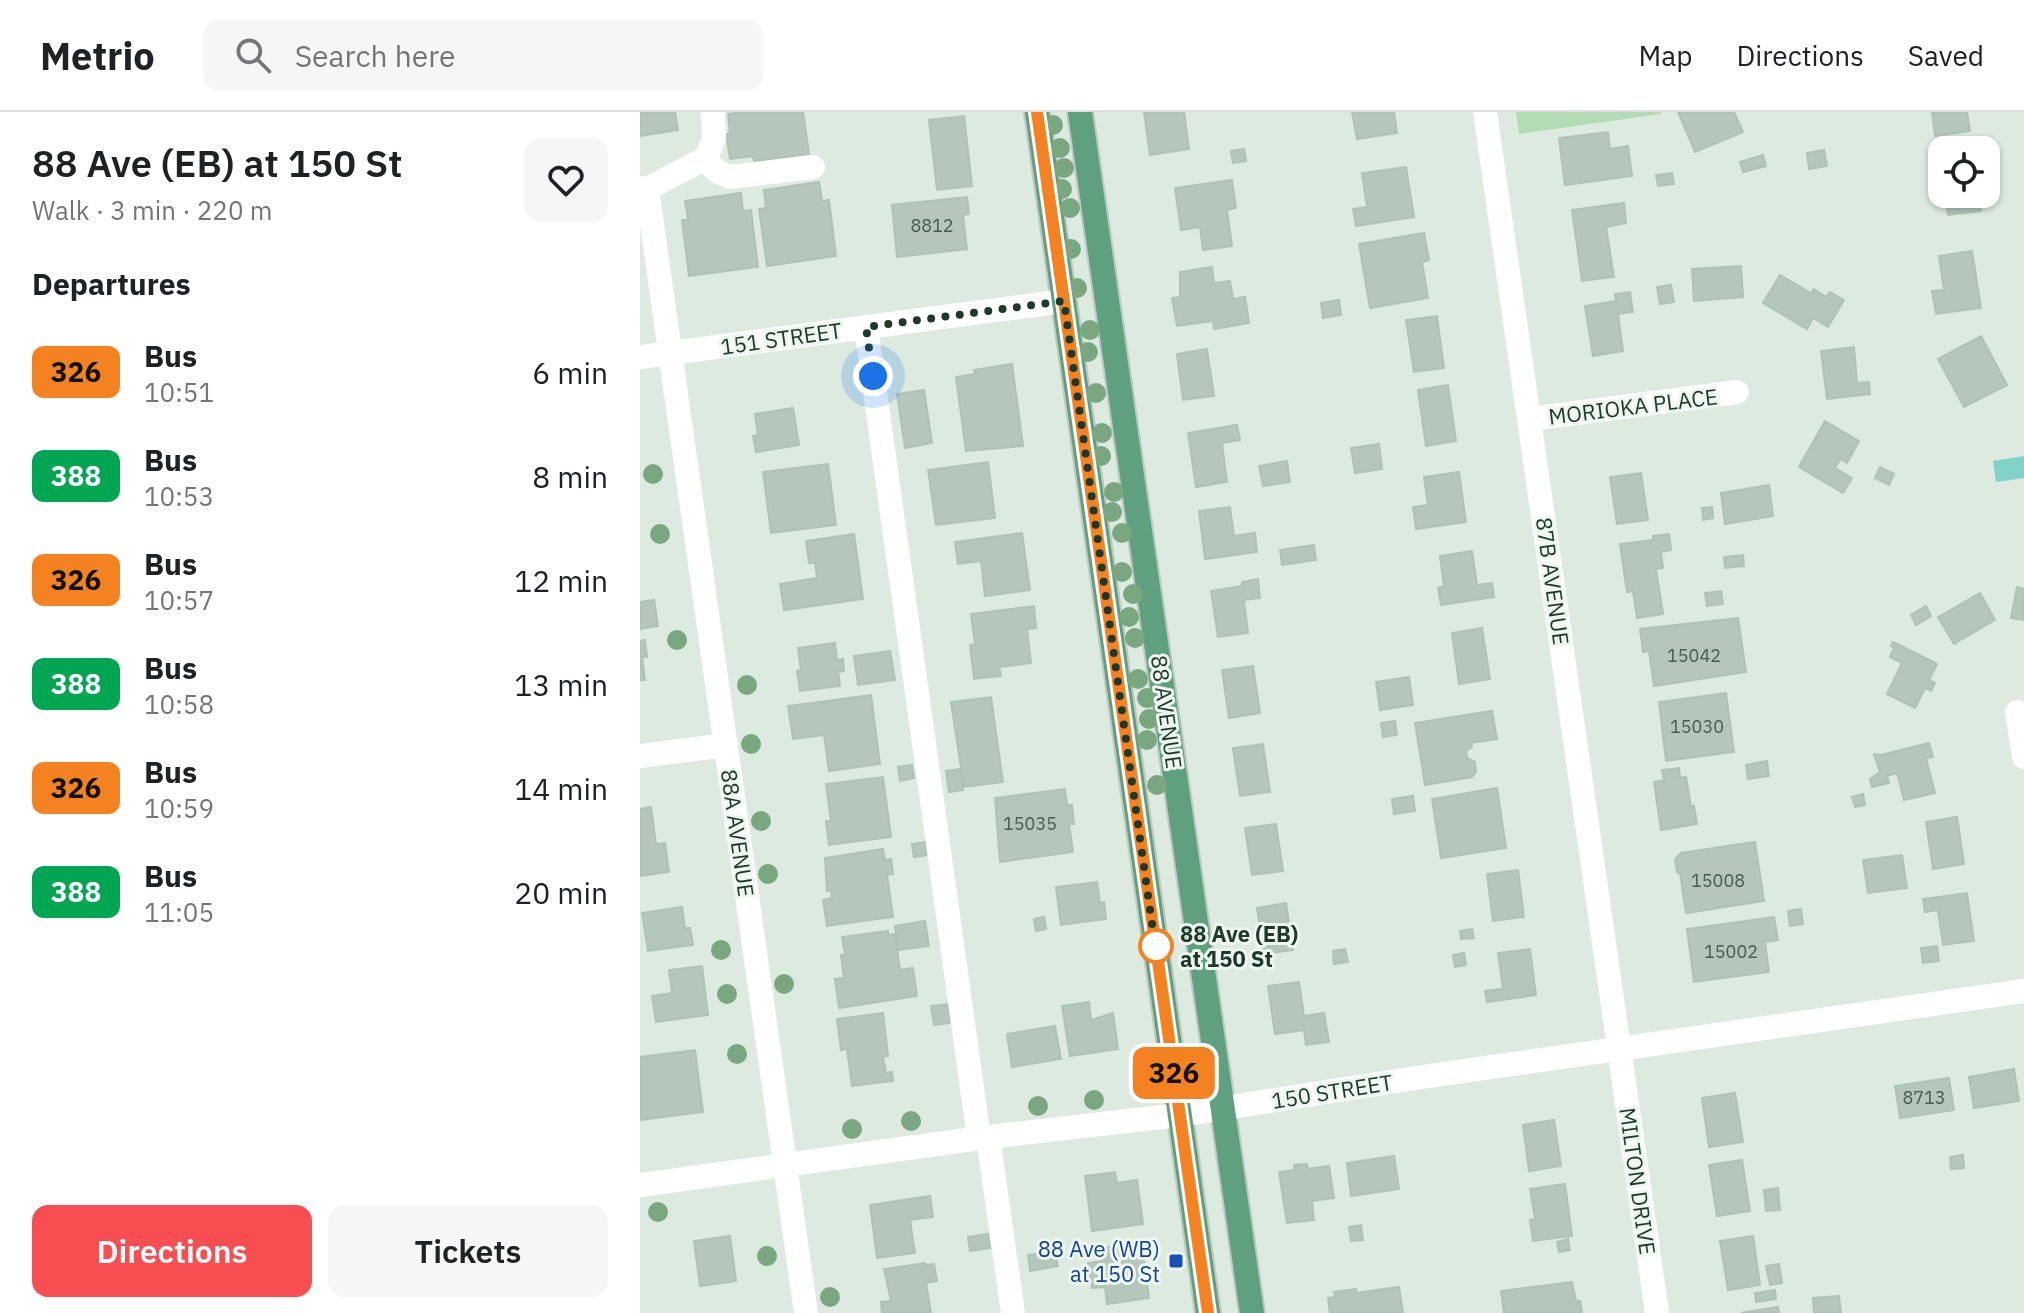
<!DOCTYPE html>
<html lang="en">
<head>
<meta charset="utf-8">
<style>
	body { margin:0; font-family:"IBM Plex Sans",sans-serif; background:#f6f6f6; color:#202124; height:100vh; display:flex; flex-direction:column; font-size:30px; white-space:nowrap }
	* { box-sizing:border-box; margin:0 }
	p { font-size:26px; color:#757577 }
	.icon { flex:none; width:44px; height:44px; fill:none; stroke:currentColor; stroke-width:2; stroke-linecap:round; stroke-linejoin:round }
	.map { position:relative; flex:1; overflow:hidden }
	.side { display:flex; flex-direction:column; background:#fff; width:640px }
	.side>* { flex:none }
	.badge { padding:0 16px; border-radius:12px; font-size:28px; line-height:52px }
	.buttons { position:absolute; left:1288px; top:24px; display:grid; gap:16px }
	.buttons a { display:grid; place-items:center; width:72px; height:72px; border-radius:16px; background:#fff; box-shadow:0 2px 6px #0004; font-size:40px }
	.you { position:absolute; width:40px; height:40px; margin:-20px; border:6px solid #fff; border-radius:50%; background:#1a73e8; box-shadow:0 0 0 12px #1a73e833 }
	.map>.badge { position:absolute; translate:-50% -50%; box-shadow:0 0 0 4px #fff }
	h2 { padding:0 32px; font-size:30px; line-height:72px }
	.round { display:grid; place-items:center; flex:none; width:84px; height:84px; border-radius:16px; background:#f6f6f6 }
	.headline { display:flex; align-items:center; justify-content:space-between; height:136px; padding:0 32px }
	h1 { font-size:38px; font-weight:600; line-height:60px }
	.action { display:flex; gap:16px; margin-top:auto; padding:16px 32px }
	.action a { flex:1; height:92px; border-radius:16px; background:#f84d51; color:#fff; font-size:32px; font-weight:600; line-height:92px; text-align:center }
	.action a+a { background:#f6f6f6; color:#202124 }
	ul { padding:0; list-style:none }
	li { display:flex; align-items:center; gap:24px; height:104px; padding:0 32px }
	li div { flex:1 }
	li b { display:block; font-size:30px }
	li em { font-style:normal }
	li .badge { min-width:88px; font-weight:700; text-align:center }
	header { display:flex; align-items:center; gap:48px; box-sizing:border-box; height:112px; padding:0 40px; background:#fff; border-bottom:2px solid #e0e0e0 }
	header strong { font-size:38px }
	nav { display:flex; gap:44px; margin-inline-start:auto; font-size:28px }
	.search { width:560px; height:72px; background:#f6f6f6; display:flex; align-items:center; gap:20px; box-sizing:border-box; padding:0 28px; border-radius:16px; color:#757577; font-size:30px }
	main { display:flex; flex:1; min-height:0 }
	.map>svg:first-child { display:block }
	.green { fill:#b4dcb4 }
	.water { fill:#81d2c9 }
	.building { fill:#b5c7bb; stroke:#afc3b5; stroke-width:2 }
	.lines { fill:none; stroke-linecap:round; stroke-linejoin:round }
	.major-casing { stroke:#c0c8c4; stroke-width:28 }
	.minor { stroke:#fff; stroke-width:24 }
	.major { stroke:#5fa17e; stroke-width:24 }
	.tree { fill:#79a77f }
	.line-casing { stroke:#fff; stroke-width:18 }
	.line { stroke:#f58220; stroke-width:12 }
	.walk { stroke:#1e392b; stroke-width:8; stroke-dasharray:0 14.4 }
	.stop-dot { fill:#fff; stroke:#f58220; stroke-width:4 }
	.transit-dot { fill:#1a4fb4; stroke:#edf6ef; stroke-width:3 }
	.labels { text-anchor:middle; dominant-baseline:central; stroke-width:6; stroke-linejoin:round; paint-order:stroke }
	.number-label { font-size:18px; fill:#445c4f }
	.street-label { font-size:22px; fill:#1e392b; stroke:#edf6ef }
	.stop-label { font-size:22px; font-weight:bold; fill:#1e392b; stroke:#edf6ef; text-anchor:start }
	.transit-label { font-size:22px; fill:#164399; stroke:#edf6ef; text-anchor:end }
</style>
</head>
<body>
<header>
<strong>Metrio</strong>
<div class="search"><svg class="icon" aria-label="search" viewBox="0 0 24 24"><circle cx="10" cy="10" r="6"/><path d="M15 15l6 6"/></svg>Search here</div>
<nav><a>Map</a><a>Directions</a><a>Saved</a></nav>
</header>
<main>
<section class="side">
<div class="headline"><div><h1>88 Ave (EB) at 150 St</h1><p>Walk · 3 min · 220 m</p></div><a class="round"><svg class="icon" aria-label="heart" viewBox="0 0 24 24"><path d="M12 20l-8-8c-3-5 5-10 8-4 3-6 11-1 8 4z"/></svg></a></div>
<h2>Departures</h2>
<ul>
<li><span class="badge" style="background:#f58220;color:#111">326</span><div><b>Bus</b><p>10:51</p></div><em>6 min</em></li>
<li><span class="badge" style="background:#00a651;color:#fff">388</span><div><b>Bus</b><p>10:53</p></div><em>8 min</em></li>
<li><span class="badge" style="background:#f58220;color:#111">326</span><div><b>Bus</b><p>10:57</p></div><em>12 min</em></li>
<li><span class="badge" style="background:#00a651;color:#fff">388</span><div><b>Bus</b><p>10:58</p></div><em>13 min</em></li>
<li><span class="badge" style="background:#f58220;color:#111">326</span><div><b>Bus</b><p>10:59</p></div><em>14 min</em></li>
<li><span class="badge" style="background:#00a651;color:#fff">388</span><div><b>Bus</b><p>11:05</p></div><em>20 min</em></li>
</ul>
<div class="action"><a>Directions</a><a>Tickets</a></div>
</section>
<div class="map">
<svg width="1384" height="1201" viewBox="0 0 1384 1201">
	<rect width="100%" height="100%" fill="#ddeae0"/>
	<path class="green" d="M876 0H1021V2L879 22Z"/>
	<path class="water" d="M1384 344V366L1356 370 1353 349Z"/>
	<path class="building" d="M0 0H35L38 18 0 24Z
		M103 0H163L169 42 114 49 113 44 90 47 86 22H90L88 2Z
		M504 0H544L549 37 510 43Z
		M712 0H754L757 21 717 27Z
		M1038 0H1094L1103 20 1055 40Z
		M1292 0H1327L1330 19 1295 24Z
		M324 4 332 74 297 78 289 8Z
		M968 20 970 37 988 34 992 64 925 73 919 26Z
		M604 37 606 49 593 51 591 39Z
		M1184 38 1187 54 1169 57 1167 41Z
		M1123 43 1126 54 1103 60 1100 50Z
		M766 55 774 105 716 114 713 97 727 95 722 61Z
		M1032 61 1034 72 1018 74 1016 63Z
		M592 68 596 96 587 98 592 134 563 138 560 115 541 118 535 76Z
		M179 70 182 89 189 88 196 144 127 154 119 97 126 96 124 78Z
		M101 81 103 99 111 98 118 155 49 164 42 108H48L45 89Z
		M1305 82H1339L1341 99 1308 103Z
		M327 85 329 102 323 103 327 137 257 145 252 93Z
		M984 91 986 111 966 115 974 165 942 169 932 98Z
		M784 121 789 148 782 150 788 186 730 196 719 132Z
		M1332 139 1341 196 1296 202 1292 179 1304 178 1299 144Z
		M1101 154 1103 185 1054 189 1052 157Z
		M572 155 574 171 590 169 593 187 605 185 609 211 574 217 573 209 537 214 532 186 540 185V160Z
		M1140 163 1171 181 1174 177 1186 185 1190 180 1204 188 1188 215 1173 206 1167 217 1123 191Z
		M1031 173 1034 190 1020 192 1017 175Z
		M990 180 993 200 978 202 983 239 953 244 945 194 976 189 975 182Z
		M699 188 701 203 683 206 681 191Z
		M797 204 804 256 774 260 766 208Z
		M1341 224 1367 273 1324 295 1298 247Z
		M1214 235 1217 271 1229 270 1230 282 1187 287 1181 239Z
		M567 237 574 284 543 288 537 242Z
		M372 252 383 334 326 339 316 265 335 262 334 258Z
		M808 273 816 329 786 334 778 278Z
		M284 278 292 331 265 336 257 282Z
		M153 296 159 333 116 340 113 324 118 323 115 302Z
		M1185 309 1219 329 1207 351 1200 347 1195 356 1212 366 1203 381 1159 355Z
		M597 313 600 328 582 331 587 370 556 375 548 321Z
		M739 332 742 357 715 361 711 336Z
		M647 349 650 370 623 374 619 354Z
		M348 350 355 406 296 413 288 358Z
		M188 352 196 413 131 421 123 360Z
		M1240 355 1254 362 1249 373 1235 366Z
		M819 360 826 410 776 417 773 395 788 393 784 365Z
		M1001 361 1008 408 977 412 970 365Z
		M1129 373 1133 404 1085 412 1081 381Z
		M590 395 594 424 615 421 617 440 565 447 559 399Z
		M1072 395 1073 406 1063 408 1062 396Z
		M382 421 390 478 345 484 341 449 318 452 315 430Z
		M214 422 223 487 144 498 140 472 177 466 175 451H169L166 429Z
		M1029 422 1031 438 1021 440 1023 456 1016 457 1023 502 997 506 993 479 987 480 980 432 1013 428V424Z
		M674 433 676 448 642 453 640 438Z
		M832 439 837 473 852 471 854 485 801 493 798 476 804 474 800 444Z
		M1103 443 1104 454 1085 456 1084 445Z
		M618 467 620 486 604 488 608 521 578 525 571 479 602 474V470Z
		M1377 475 1384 477V508L1371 506Z
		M1081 479 1083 492 1067 494 1065 481Z
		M1340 481 1355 508 1314 532 1298 505Z
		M14 488 18 514 0 517V490Z
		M394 494 396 516 387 517 391 551 359 555 361 564 334 567 330 533 335 532 331 502Z
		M1286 494 1291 504 1276 513 1271 503Z
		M1098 506 1106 560 1014 574 1009 539 1003 540 1000 517Z
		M842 516 850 567 819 572 812 521Z
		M5 528 7 545H2L5 568H0V529Z
		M1253 530 1297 552 1289 568 1295 571 1291 579 1285 576 1275 596 1247 582 1262 551 1250 545 1254 536 1251 534Z
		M195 531 197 548 203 547 204 559 198 560 200 574 160 579 157 559 161 558 158 536Z
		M250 539 255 568 218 573 214 544Z
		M613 554 620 601 589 606 582 558Z
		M769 565 773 593 740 598 736 570Z
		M1086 581 1094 640 1026 649 1019 590Z
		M231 583 240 652 189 659 184 623 153 627 148 594Z
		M351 585 363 670 324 675 311 590Z
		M852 599 857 627 831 631 832 635 826 639 827 646 835 650 836 660 832 665 785 673 775 611Z
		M755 609 757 623 743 625 741 611Z
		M1289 631 1293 645 1286 646 1295 681 1264 688 1257 661 1247 664 1249 671 1232 675 1230 667 1240 660 1234 642 1241 643Z
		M623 632 630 680 600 684 593 636Z
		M1127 649 1129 664 1108 667 1106 653Z
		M272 653 274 666 260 669 258 655Z
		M1039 656 1040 666 1046 665 1051 694H1054L1057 712 1021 718 1014 670 1024 668 1022 658Z
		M320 657 323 678 309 680 306 659Z
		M243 665 251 725 189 733 186 709H191L186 672Z
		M857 676 866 736 801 746 792 687Z
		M425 677 427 693H432L434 712H429L433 740 360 750 355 686Z
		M1223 682 1225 693 1215 695 1212 685Z
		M773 684 775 699 754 702 752 687Z
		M11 695 16 732 25 731 29 760 0 764V697Z
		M1317 705 1324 752 1293 757 1286 710Z
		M636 712 643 759 612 763 605 716Z
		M286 730 288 743 274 745 272 732Z
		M1115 730 1124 789 1046 801 1040 761 1037 760 1035 747 1041 741Z
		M243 737 245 748 251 747 253 762 247 763 253 805 187 814 183 788 192 786 191 778 187 779 185 746Z
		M1262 743 1267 776 1228 781 1223 748Z
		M878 758 884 805 853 809 847 762Z
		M457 770 460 791 464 790 466 807 421 813 416 775Z
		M1327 781 1334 829 1303 833 1298 798 1285 800 1283 787Z
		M646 791 653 838 624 842 617 796Z
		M42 795 45 816H50L53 833 8 839 2 801Z
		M1161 797 1163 812 1150 814 1148 799Z
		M404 805 406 817 396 819 394 807Z
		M1134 805 1138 828 1125 830 1129 860 1054 870 1047 817Z
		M285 809 289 834 259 838 255 814Z
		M832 817 834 826 821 827 820 819Z
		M248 819V823L255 822 260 858 273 856 277 884 199 896 195 867 204 866 201 843 205 842 202 825Z
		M1297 834 1299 849 1283 851 1281 836Z
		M705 837 708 850 694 852 693 839Z
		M890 837 896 883 847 890 845 879 863 877 858 841Z
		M824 841 826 853 815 855 813 843Z
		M62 854 68 903 16 910 12 884 32 881 29 858Z
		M659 870 664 904 684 901 689 930 666 933 664 918 635 922 628 874Z
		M449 890 451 908 473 901 478 937 430 944 422 894Z
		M308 892 311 911 294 913 291 894Z
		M243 901 248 944 243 945 246 961 252 960 253 969 212 974 207 937 201 938 197 907Z
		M415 914 421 947 372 955 367 922Z
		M55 938 63 1000 0 1008V945Z
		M1374 957 1379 989 1334 996 1329 965Z
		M1309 966 1314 998 1260 1006 1255 974Z
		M1095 981 1103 1030 1069 1035 1062 986Z
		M914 1008 921 1054 889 1059 883 1013Z
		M1323 1043 1324 1056 1311 1057 1310 1045Z
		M754 1044 759 1077 711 1084 707 1051Z
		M1102 1048 1110 1099 1077 1104 1069 1053Z
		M667 1052 668 1057 689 1054 694 1086 672 1089 674 1108 647 1111 639 1060 654 1058V1053Z
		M475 1060 477 1071 497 1068 503 1112 452 1119 445 1064Z
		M925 1072 932 1124 893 1129 890 1108 895 1107 890 1077Z
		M1138 1076 1140 1098 1126 1099 1124 1078Z
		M290 1084 293 1105 270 1108 275 1141 237 1146 230 1093Z
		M721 1113 723 1128 711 1129 709 1115Z
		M348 1122 350 1136 330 1139 328 1125Z
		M90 1124 96 1169 60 1174 54 1129Z
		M1113 1124 1120 1173 1088 1178 1080 1129Z
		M928 1127 930 1138 919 1140 917 1130Z
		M497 1131 499 1142 503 1141 509 1186 467 1192 465 1175 452 1176 448 1151 462 1149 460 1136Z
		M415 1139 418 1154 390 1159 388 1143Z
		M285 1151 286 1153 294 1152 297 1169 286 1171 291 1201H242L241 1190 251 1189 244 1157Z
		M1139 1152 1142 1171 1130 1173 1126 1154Z
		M932 1170 936 1189H940L942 1201H864L861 1179Z
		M759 1175 763 1201H690L688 1186 695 1185 694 1180 716 1177V1181Z
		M1135 1178 1136 1187 1116 1190 1115 1181Z
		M1199 1184 1201 1201H1174L1173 1186Z
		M1138 1195 1139 1201H1101Z"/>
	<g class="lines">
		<g class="major-casing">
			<path id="major" d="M397 0 568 1201
				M440 0 612 1201"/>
		</g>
		<path class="minor" d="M73 0 74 27 66 46C72 57 79 62 91 65L173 55
			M845 0 1017 1201
			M0 76 7 77 66 46
			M7 77 166 1201
			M226 215 339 1026
			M0 245 424 189
			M890 307 1097 280
			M1377 600 1384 645
			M0 644 86 633
			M348 1025 373 1201
			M0 1073 348 1025 540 1003 775 966 1384 879"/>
		<use href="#major" class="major"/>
	</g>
	<g class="tree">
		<circle cx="413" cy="13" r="10"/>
		<circle cx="420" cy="36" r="10"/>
		<circle cx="424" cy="56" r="10"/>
		<circle cx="422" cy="77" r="10"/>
		<circle cx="430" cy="96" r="10"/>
		<circle cx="431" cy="137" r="10"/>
		<circle cx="437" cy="176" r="10"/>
		<circle cx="450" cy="218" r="10"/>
		<circle cx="448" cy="240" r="10"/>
		<circle cx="456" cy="281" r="10"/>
		<circle cx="462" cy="321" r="10"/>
		<circle cx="461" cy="344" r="10"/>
		<circle cx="13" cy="362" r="10"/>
		<circle cx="474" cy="380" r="10"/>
		<circle cx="472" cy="400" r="10"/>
		<circle cx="482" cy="421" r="10"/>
		<circle cx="20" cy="422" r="10"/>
		<circle cx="482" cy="460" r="10"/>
		<circle cx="493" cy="482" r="10"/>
		<circle cx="489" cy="505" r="10"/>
		<circle cx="495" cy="526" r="10"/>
		<circle cx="37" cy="528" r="10"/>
		<circle cx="498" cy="567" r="10"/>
		<circle cx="107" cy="573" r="10"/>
		<circle cx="507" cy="586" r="10"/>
		<circle cx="509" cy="607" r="10"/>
		<circle cx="507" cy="628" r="10"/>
		<circle cx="111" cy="632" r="10"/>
		<circle cx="517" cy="673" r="10"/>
		<circle cx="121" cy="709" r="10"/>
		<circle cx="128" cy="762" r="10"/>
		<circle cx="81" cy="838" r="10"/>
		<circle cx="144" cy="872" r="10"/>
		<circle cx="87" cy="882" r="10"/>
		<circle cx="97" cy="942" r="10"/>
		<circle cx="454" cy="988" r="10"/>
		<circle cx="398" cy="994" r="10"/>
		<circle cx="271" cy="1009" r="10"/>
		<circle cx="212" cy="1017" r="10"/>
		<circle cx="18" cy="1100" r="10"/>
		<circle cx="127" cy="1144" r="10"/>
		<circle cx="190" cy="1185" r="10"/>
	</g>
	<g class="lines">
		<g class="line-casing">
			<path id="line" d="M397 0 568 1201"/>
		</g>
		<use href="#line" class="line"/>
		<path class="walk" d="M233 264 226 215 424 189 517 847 516 834"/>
	</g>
	<circle class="stop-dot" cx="516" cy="834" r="16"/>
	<rect class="transit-dot" x="528" y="1141" width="16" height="16" rx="4"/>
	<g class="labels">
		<g class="number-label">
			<text x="292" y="113">8812</text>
			<text x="1054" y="543">15042</text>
			<text x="1057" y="614">15030</text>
			<text x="390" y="711">15035</text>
			<text x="1078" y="768">15008</text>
			<text x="1091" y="839">15002</text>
			<text x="1284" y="985">8713</text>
		</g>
		<g class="street-label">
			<text transform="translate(141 226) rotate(-8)">151 STREET</text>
			<text transform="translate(993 294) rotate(-7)">MORIOKA PLACE</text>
			<text transform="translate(913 469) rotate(82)">87B AVENUE</text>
			<text transform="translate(527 600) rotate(82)">88 AVENUE</text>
			<text transform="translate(98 721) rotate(82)">88A AVENUE</text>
			<text transform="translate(692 979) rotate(-9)">150 STREET</text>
			<text transform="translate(998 1069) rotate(82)">MILTON DRIVE</text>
		</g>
		<g class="stop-label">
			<text x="540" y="821">88 Ave (EB)<tspan x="540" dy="25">at 150 St</tspan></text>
		</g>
		<g class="transit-label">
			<text x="520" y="1136">88 Ave (WB)<tspan x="520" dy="25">at 150 St</tspan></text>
		</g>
	</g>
</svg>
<div class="buttons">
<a><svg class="icon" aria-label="locate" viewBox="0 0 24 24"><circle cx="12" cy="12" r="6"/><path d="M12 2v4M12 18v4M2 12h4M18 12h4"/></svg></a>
</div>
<div class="you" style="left:233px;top:264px"></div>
<b class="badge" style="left:534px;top:961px;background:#f58220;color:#111">326</b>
</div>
</main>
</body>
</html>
